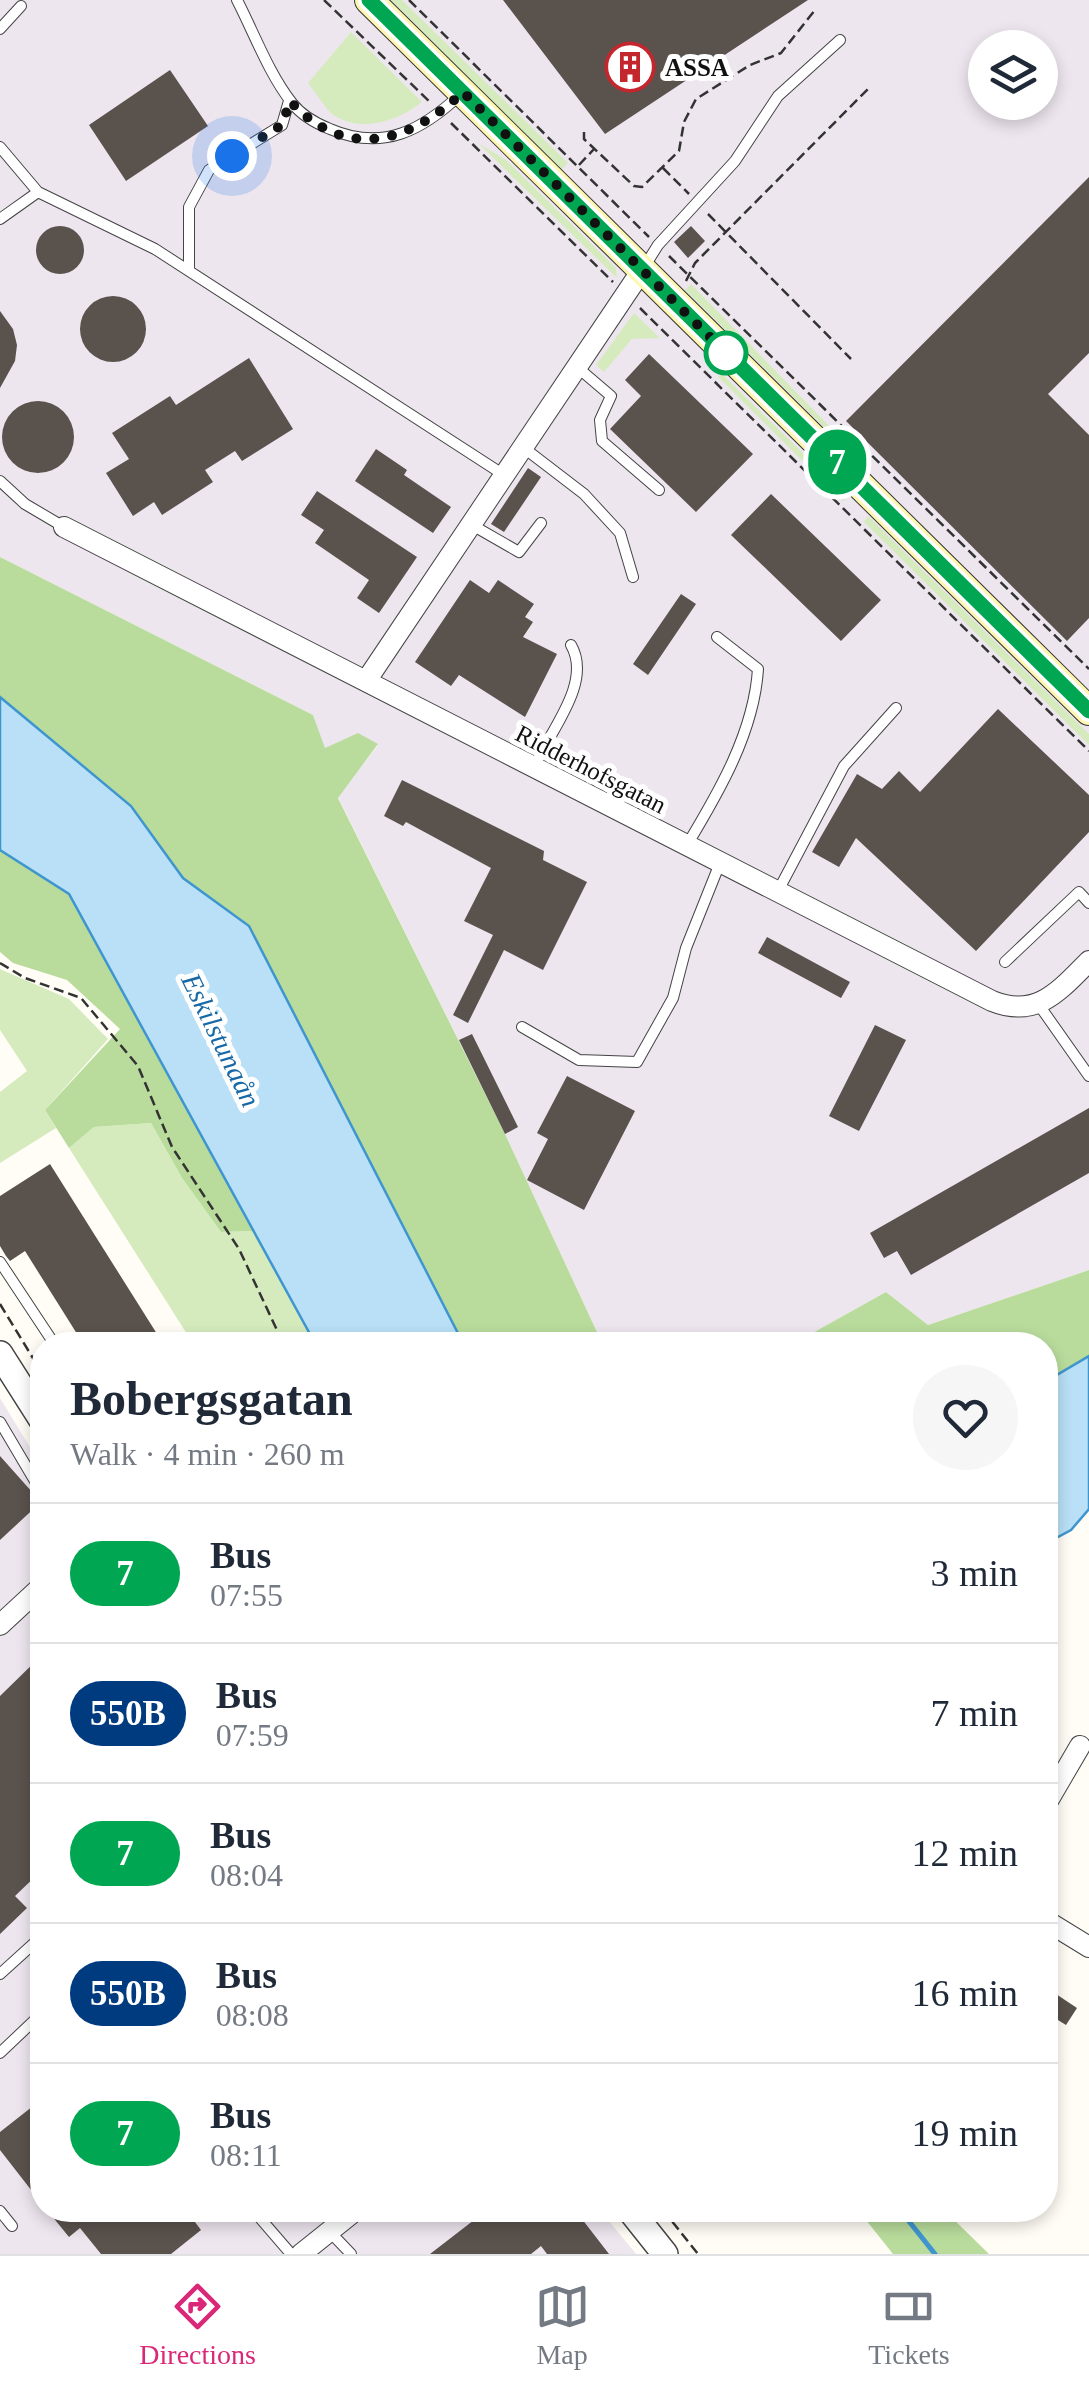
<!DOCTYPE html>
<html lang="en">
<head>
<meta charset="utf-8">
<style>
	body { margin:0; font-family:Georgia,serif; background:#f6f6f7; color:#1f2937; height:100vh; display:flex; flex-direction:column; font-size:38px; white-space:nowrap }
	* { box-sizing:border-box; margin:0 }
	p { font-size:32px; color:#747a83 }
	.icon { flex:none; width:55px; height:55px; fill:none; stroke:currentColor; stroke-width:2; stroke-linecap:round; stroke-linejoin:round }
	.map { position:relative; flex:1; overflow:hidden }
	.details { position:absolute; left:30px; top:1332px; width:1028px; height:890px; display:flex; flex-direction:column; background:#fff; border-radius:40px; box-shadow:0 5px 15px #0003 }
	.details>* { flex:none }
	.badge { padding:0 20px; border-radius:32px; font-size:35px; line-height:65px }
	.buttons { position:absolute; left:968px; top:30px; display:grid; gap:20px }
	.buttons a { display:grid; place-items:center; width:90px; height:90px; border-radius:50%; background:#fff; box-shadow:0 5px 15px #0003; font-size:50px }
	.you { position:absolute; width:50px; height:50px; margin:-25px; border:8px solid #fff; border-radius:50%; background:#1a73e8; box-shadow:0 0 0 15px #1a73e833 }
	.map>.badge { position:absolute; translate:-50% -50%; box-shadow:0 0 0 5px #fff }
	.round { display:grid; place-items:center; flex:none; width:105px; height:105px; border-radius:52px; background:#f6f6f7 }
	.head { display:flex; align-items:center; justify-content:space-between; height:170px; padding:0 40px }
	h1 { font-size:48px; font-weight:700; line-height:75px }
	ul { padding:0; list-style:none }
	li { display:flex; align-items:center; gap:30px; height:140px; padding:0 40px; border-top:2px solid #e0e1e3 }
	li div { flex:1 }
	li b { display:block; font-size:38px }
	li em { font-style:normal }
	li .badge { min-width:110px; font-weight:700; text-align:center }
	.dock { display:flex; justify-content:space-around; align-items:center; height:140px; border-top:2px solid #e0e1e3; background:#fff; font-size:28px; color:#747a83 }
	.dock a { display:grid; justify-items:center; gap:5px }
	.dock .on { color:#db2777 }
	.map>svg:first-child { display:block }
	.industrial { fill:#eee6ef; fill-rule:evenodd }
	.green { fill:#d5ebbd }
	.forest { fill:#b9dc9c }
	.water { fill:#b9e0f7; stroke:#3f96cf; stroke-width:2.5 }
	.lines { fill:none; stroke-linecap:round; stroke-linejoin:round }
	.stream { stroke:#3f96cf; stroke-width:5 }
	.building { fill:#5a524d }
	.service-casing { stroke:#444; stroke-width:12 }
	.minor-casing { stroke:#444; stroke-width:22 }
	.tertiary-casing { stroke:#444; stroke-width:28 }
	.secondary-casing { stroke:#333; stroke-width:30 }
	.path { stroke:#333; stroke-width:2.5; stroke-dasharray:10 5; stroke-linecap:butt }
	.service { stroke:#fff; stroke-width:10 }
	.minor { stroke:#fff; stroke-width:20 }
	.tertiary { stroke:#fff; stroke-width:25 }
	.secondary { stroke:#fff6b0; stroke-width:28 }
	.line-casing { stroke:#fff; stroke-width:22 }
	.line { stroke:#00a651; stroke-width:15 }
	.walk { stroke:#111; stroke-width:10; stroke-dasharray:0 18 }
	.stop-dot { fill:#fff; stroke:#00a651; stroke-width:5 }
	.labels { text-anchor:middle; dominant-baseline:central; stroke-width:10; stroke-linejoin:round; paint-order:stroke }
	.poi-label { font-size:25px; font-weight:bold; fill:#111; stroke:#fff; text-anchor:start }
	.street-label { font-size:25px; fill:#111; stroke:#fff }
	.water-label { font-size:28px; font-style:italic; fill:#1768a6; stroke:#fff }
</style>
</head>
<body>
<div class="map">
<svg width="1089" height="2254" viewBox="0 0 1089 2254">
	<rect width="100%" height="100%" fill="#fffdf5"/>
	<path class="industrial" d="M0 0H1089V1270L928 1325 886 1292 791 1345H603L505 1134 338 797 378 745 325 749 313 715 0 557ZM985 48H1040V102H985Z
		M0 1398 42 1467V2210H600L636 2254H0Z"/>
	<path class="green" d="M391 0H402L568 163 561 170Z
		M351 32 422 102C399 121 360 134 332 114 326 109 315 92 308 83Z
		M478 143 506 160 616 268 617 278Z
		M691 284 838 435 834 437 685 290Z
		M634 313 660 338 632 339 604 372 596 365Z
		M722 374 848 497 843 501 718 377Z
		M868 516 1089 734V745L864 522Z
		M0 969 69 999 108 1039 45 1110 56 1128 0 1163V1092L27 1071 0 1030Z
		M151 1123 182 1178 221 1232 254 1231 316 1345H194L69 1148 94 1127Z"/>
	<path class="forest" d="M0 557 313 715 325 748 358 733 378 744 338 798 505 1134 603 1345H464L249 926 183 877 131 806 0 697Z
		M0 850 69 894 254 1231 221 1232 182 1178 151 1123 94 1127 69 1148 45 1110 120 1029 67 980 13 963 0 952Z
		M1089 1270V1356L1045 1382V1345H791L886 1292 928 1325Z
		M858 2210H944L989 2254H893Z"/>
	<path class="water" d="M0 697 131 806 183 878 249 926 464 1345H316L69 894 0 850Z
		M1089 1356V1509L1071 1530 1045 1544V1382Z"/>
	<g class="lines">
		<path class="stream" d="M900 2210 935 2254"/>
	</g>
	<path class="building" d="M503 0H808L605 134Z
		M170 70 208 126 126 181 89 125Z
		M1089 177V353L1048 394 1089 435V618L1067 641 846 421Z
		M36 250a24 24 0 1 1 48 0a24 24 0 1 1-48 0Z
		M691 226 705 241 688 258 674 242Z
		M80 329a33 33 0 1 1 66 0a33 33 0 1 1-66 0Z
		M0 311 13 329 17 345 15 361 0 388Z
		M649 354 753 454 696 512 610 429 641 396 625 380Z
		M249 358 293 429 242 461 235 451 205 470 213 482 162 515 154 502 133 516 106 473 129 459 112 433 170 396 176 405Z
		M2 437a36 36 0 1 1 72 0a36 36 0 1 1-72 0Z
		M376 449 407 470 404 475 451 507 433 533 355 481Z
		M528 468 541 477 504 532 491 524Z
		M317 491 417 557 379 613 357 598 369 580 315 543 324 530 301 515Z
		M771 494 881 600 841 641 731 535Z
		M470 580 489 593 498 580 534 604 525 617 533 622 523 637 557 654 525 717 459 675 451 686 415 662Z
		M681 594 696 604 648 675 633 664Z
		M998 709 1089 795V832L976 951 856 838 839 867 812 852 857 774 882 789 899 771 920 792Z
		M402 780 544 851 543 860 587 882 543 970 504 950 468 1023 453 1015 493 935 464 921 491 868 406 822 403 826 384 816Z
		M767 937 850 982 841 998 758 953Z
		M875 1025 906 1040 859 1131 829 1116Z
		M472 1034 518 1127 505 1134 459 1040Z
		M567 1076 635 1111 584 1210 527 1180 548 1139 537 1133Z
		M1089 1108V1173L911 1275 897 1251 884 1258 870 1233Z
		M50 1164 164 1345H84L25 1251 10 1261 6 1256 0 1246V1196Z
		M0 1456 41 1502 0 1540Z
		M42 1655V1870L15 1896 27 1908 0 1934V1696Z
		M1056 1994 1077 2008 1066 2025 1045 2012Z
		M42 2099V2204L0 2150V2132Z
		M47 2210H186L201 2230 171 2254H101L80 2228 69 2237Z
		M487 2210H575L609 2254H547L541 2246 531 2254H430Z"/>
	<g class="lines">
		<g class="service-casing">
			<path id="service" d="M237 0C254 33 269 74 292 103 302 116 315 123 330 129 383 152 423 130 462 93
				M0 29 21 6
				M0 147 38 192 155 249 504 475
				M0 219 38 192
				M643 269 658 245 735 161 778 96 840 40
				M189 270V207L209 170 282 125 289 101
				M577 367 611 396 600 420 602 441 659 490
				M524 448 584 494 620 533 633 577
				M0 481 25 504 64 527
				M472 525 519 552 541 523
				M534 767C549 732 593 683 571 645
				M687 845C719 792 754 732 758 669L717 637
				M778 891 844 766 896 708
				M1005 962 1079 892 1089 903
				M1039 1005 1089 1076
				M522 1027 579 1060 637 1062 673 998 686 948 720 863
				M0 1262 55 1345
				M0 1422 42 1493
				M42 1534V1539
				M0 1974 42 1936
				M0 2053 42 2013
				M253 2210 291 2254
				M0 2211 12 2226
				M330 2232 351 2254"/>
		</g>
		<g class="minor-casing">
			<path id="minor" d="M64 527 992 1001C1037 1019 1059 991 1089 961
				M366 681 642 270
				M0 1625 42 1586
				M1045 1806 1080 1746
				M1045 1920 1089 1947
				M301 2254 356 2210"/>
		</g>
		<g class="tertiary-casing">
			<path id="tertiary" d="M0 1354 42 1420
				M630 2210 665 2254"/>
		</g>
		<g class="secondary-casing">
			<path id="secondary" d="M369 0 1089 711"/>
		</g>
		<path class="path" d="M324 0 431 103
			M409 0 649 237
			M451 123 613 282
			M584 132V139L634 186 642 187 679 151 684 122 696 99 750 65 781 53 815 10
			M579 165 594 149
			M663 168 689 194
			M708 214 851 359
			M669 256 1089 669
			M686 281 695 263 870 87
			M640 308 1089 751
			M0 963 25 978 81 998 138 1066 172 1147 239 1249 284 1345
			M0 1304 42 1373
			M663 2210 698 2254"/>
		<use href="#service" class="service"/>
		<use href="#minor" class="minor"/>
		<use href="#tertiary" class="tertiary"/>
		<use href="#secondary" class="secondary"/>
	</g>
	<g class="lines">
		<g class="line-casing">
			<path id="line" d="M369 0 1089 711"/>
		</g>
		<use href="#line" class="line"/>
		<path class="walk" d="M232 156 282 125 290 101C346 162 409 143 463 92L726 353"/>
	</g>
	<defs>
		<g id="building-ring" transform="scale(2.5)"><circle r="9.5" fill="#fff" stroke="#c4262e" stroke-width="1.5"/><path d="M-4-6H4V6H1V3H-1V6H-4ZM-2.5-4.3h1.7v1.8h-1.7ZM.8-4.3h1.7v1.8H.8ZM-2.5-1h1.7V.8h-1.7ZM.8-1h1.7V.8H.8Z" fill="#c4262e"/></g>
	</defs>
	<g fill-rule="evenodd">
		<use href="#building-ring" x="630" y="67"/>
	</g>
	<circle class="stop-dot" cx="726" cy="353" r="20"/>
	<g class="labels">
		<g class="poi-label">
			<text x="665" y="67">ASSA</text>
		</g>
		<g class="street-label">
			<text transform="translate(591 769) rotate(27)">Ridderhofsgatan</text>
		</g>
		<g class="water-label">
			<text transform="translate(221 1040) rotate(64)">Eskilstunaån</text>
		</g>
	</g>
</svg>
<div class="buttons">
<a><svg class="icon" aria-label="layers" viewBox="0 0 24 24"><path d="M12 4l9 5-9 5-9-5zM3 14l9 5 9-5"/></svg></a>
</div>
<div class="you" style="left:232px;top:156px"></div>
<b class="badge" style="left:837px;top:462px;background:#00a651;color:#fff">7</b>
<section class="details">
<div class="head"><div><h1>Bobergsgatan</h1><p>Walk · 4 min · 260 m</p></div><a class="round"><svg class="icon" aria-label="heart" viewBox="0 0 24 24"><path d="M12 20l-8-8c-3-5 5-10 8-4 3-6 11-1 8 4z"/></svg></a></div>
<ul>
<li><span class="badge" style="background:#00a651;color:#fff">7</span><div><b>Bus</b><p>07:55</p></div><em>3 min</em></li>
<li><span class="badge" style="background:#003b80;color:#fff">550B</span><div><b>Bus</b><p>07:59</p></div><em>7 min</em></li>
<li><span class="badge" style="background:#00a651;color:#fff">7</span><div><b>Bus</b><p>08:04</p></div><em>12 min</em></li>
<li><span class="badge" style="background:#003b80;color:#fff">550B</span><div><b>Bus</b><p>08:08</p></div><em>16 min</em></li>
<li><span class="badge" style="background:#00a651;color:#fff">7</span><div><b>Bus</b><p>08:11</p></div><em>19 min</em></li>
</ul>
</section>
</div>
<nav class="dock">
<a class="on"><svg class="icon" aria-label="directions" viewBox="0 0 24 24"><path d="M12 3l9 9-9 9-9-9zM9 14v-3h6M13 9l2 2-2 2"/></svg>Directions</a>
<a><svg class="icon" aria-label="map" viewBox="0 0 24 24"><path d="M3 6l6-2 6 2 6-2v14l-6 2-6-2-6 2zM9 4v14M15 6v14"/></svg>Map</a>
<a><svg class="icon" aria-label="tickets" viewBox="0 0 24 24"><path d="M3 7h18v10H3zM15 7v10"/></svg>Tickets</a>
</nav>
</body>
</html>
